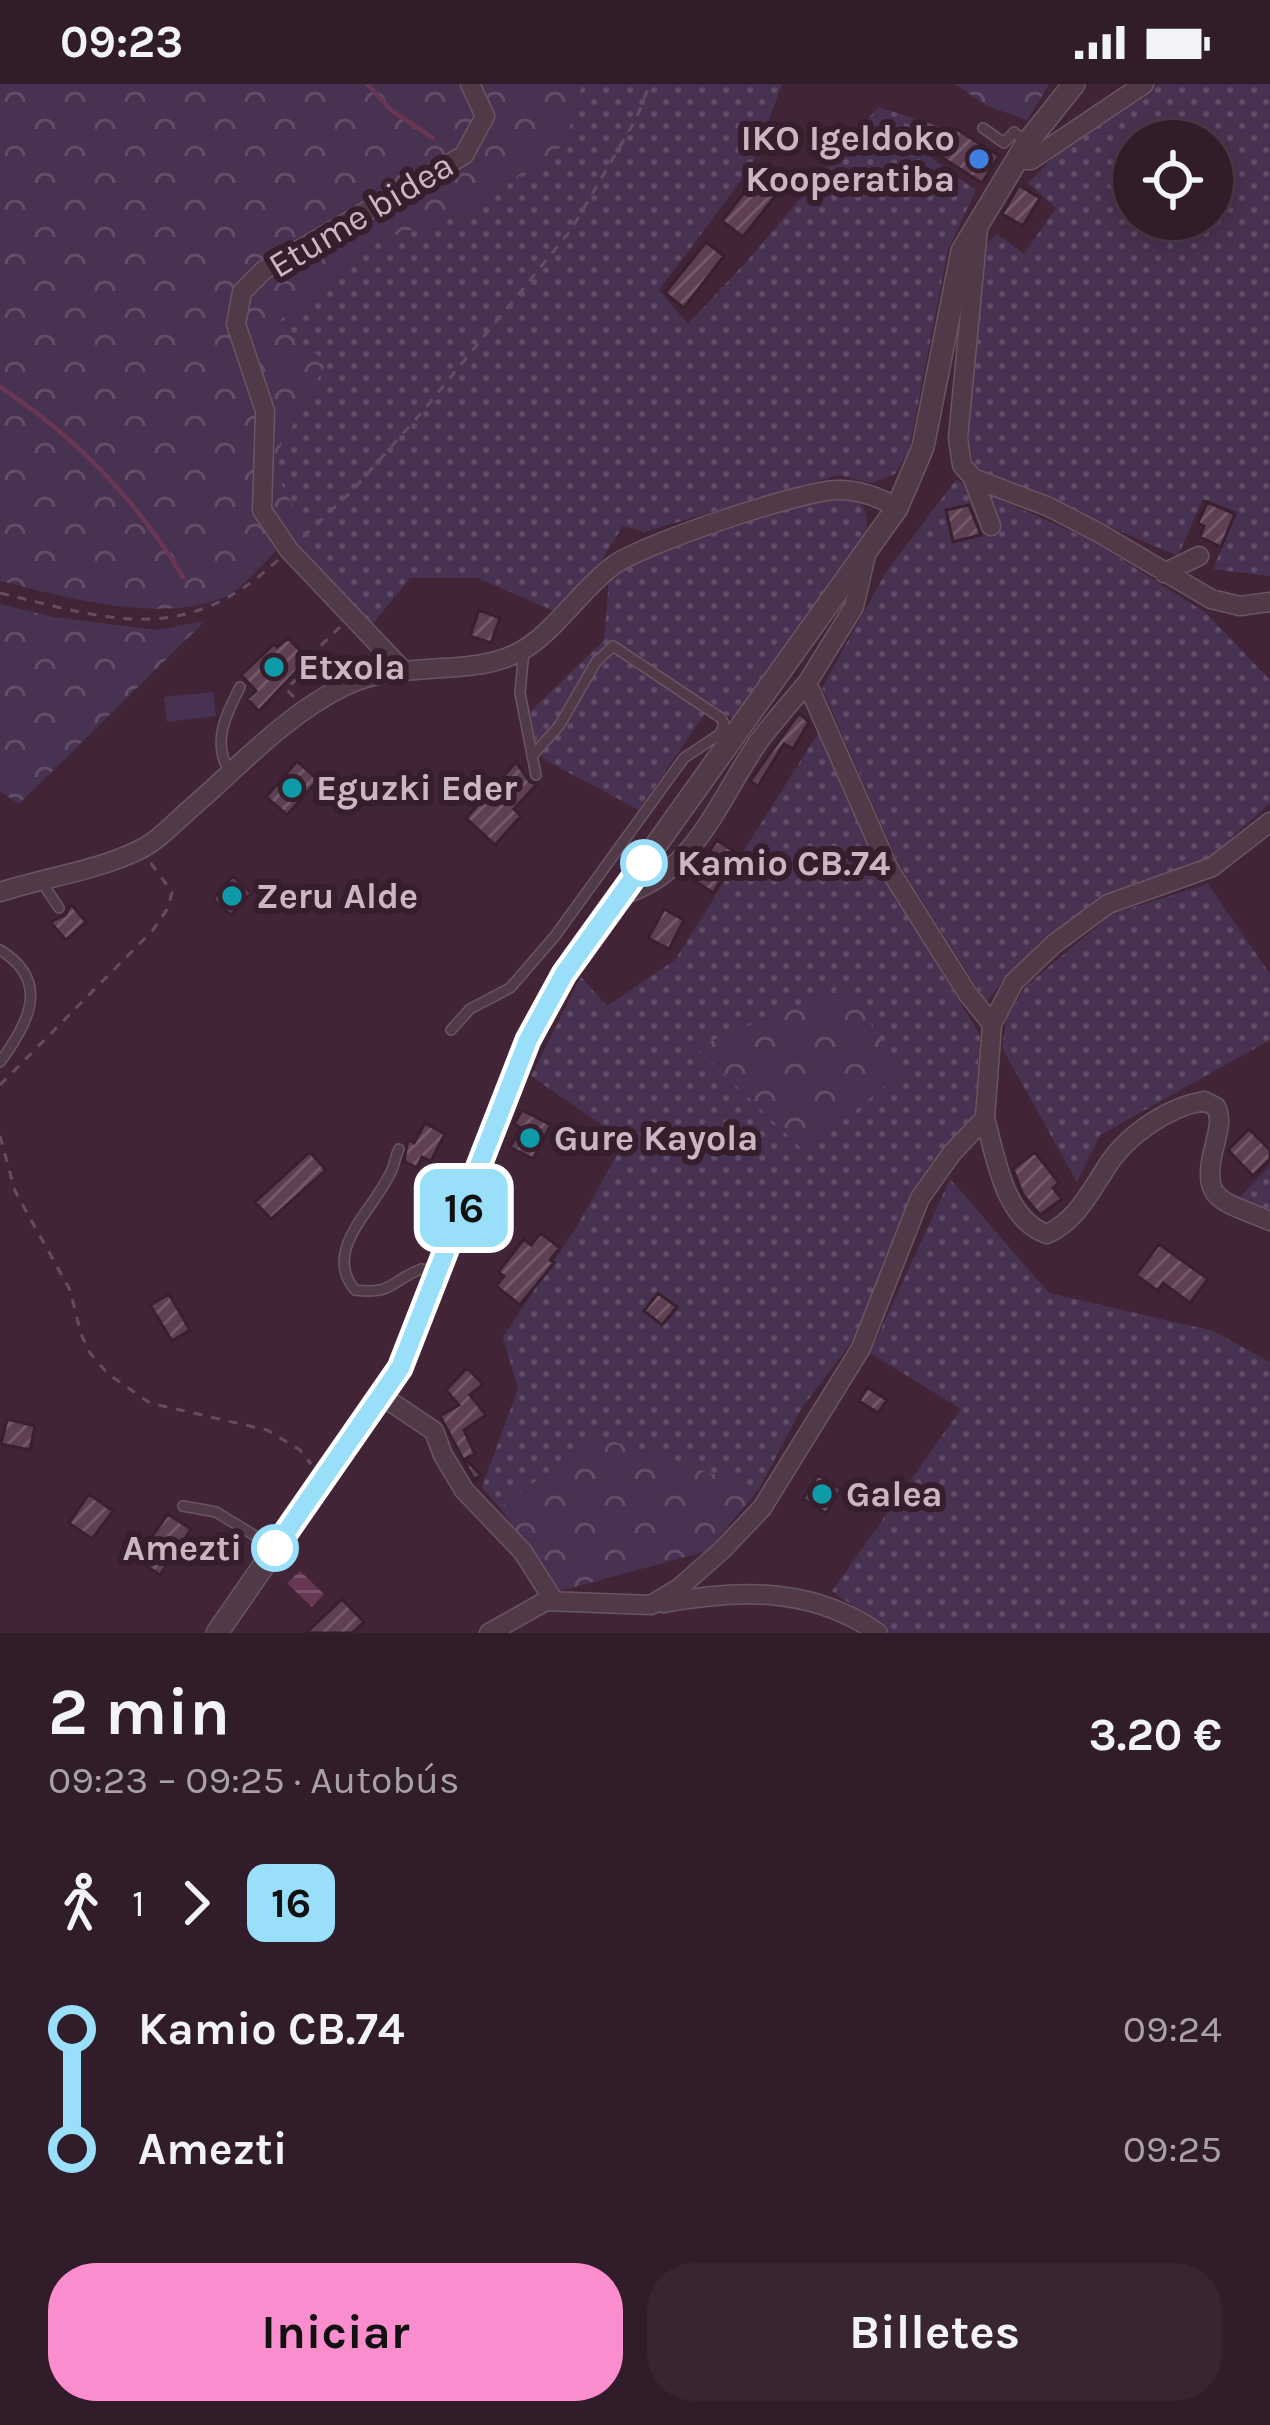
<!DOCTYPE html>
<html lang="es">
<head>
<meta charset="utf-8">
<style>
	body { margin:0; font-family:Karla,sans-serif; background:#392531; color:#f1f3f6; height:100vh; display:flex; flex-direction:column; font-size:45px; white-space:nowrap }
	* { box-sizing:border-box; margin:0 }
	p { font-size:39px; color:#a8a1a8 }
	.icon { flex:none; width:66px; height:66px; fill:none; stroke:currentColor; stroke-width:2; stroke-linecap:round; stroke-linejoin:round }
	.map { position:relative; height:1549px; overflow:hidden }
	.side { display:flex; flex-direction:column; background:#311c29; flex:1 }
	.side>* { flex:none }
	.badge { padding:0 24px; border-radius:18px; font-size:42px; line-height:78px }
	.buttons { position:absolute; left:1113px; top:36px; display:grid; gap:24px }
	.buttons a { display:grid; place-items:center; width:120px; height:120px; border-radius:50%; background:#311c29; box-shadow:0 6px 30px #0003,0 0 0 3px #4c3a46; font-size:60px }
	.map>.badge { position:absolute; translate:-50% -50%; box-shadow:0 0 0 6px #fff }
	.legs { display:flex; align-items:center; gap:18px; height:132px; padding:0 48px; font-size:39px }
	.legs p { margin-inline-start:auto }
	.overview { display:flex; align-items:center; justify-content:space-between; height:204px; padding:0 48px }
	h1 { font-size:66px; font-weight:700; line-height:90px }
	.button { display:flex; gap:24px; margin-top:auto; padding:24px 48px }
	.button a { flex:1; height:138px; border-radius:48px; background:#fa8dcd; color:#111; font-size:48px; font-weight:700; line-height:138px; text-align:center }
	.button a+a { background:#392531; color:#f1f3f6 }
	ul { padding:0 48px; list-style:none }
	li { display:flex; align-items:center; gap:42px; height:120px; font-size:45px }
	li i { display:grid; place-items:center; width:18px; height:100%; margin:0 15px; background:currentColor }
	li i::after { content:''; width:30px; height:30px; margin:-15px; border:9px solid; border-radius:50%; background:#311c29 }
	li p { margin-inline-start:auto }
	li:first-child i { background:linear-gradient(#0000 50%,currentColor 0) }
	li:last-child i { background:linear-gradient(currentColor 50%,#0000 0) }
	.status { display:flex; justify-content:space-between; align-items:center; height:84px; padding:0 60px; background:#311c29; direction:ltr }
	.status svg { height:33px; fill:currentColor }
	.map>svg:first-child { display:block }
	.grass { fill:url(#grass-dots); fill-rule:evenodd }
	.forest { fill:url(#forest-crowns) }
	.green { fill:#483251 }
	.water { fill:url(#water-rules) }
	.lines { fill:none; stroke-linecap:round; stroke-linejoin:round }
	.stream { stroke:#673754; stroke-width:4.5 }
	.building { fill:url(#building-hatch); stroke:#38202f; stroke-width:3 }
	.service-casing { stroke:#6b5563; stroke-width:12 }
	.minor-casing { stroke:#6b5563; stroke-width:21 }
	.tertiary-casing { stroke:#6b5563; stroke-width:24 }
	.path { stroke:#634d64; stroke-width:3; stroke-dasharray:9 9; stroke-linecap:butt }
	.service { stroke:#513a48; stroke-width:9 }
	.minor { stroke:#513a48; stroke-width:18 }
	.tertiary { stroke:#513a48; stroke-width:21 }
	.line-1-casing { stroke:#fff; stroke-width:27 }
	.line-1 { stroke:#99dff9; stroke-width:18 }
	.shop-dot { fill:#3f7fe0; stroke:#361e2d; stroke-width:4.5 }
	.culture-dot { fill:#0f9aa8; stroke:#361e2d; stroke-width:4.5 }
	.stop-1-dot { fill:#fff; stroke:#99dff9; stroke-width:6 }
	.labels { text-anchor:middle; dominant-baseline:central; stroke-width:12; stroke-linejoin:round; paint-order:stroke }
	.poi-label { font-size:36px; font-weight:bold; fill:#cbb7c3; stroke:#361e2d; text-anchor:start }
	.street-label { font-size:36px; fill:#cbb7c3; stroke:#361e2d }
	.stop-label { font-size:36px; font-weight:bold; fill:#cbb7c3; stroke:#361e2d; text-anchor:start }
</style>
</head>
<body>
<div class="status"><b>09:23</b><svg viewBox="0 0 49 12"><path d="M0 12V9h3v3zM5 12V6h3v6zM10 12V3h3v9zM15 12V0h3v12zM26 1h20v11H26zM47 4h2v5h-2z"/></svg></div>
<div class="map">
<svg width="1270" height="1549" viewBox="0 0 1270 1549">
	<defs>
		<pattern id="grass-dots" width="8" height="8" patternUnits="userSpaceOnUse" patternTransform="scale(3)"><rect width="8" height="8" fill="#483251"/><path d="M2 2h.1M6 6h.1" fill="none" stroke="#614d68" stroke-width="1.8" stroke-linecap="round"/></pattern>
		<pattern id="forest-crowns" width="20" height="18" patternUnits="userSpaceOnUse" patternTransform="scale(3)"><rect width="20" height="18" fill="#483251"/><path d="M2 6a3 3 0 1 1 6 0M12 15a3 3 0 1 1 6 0" fill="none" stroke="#614d68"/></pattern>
		<pattern id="water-rules" width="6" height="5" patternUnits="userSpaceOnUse" patternTransform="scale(3)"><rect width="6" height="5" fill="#673754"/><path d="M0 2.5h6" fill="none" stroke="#7b526b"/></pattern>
		<pattern id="building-hatch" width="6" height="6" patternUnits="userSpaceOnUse" patternTransform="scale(3)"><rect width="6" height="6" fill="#5f3f53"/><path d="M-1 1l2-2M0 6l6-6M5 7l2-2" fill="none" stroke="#75586a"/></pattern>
	</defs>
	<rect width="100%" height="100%" fill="#412537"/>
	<path class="grass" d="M582 0H782L752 82 659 206 688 240 748 176 878 23 941 43 930 73 976 106 948 166 909 366 895 390 872 399 839 391 644 448 623 442 596 485 554 527 478 494H410L371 542 290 451 301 438 271 380 327 278 274 241 379 156 468 128 564 61Z
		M1158 0H1270V492L1213 485 1237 428 1203 415 1178 472 976 385C954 316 975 234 982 164L997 150 1024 170 1056 124 1028 99 1071 56ZM1134 57H1212V135H1134Z
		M956 396 1093 457 1206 529 1270 596V719L1209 774 1105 813 1011 887 986 918 899 780 822 604 886 488Z
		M850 412C870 423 870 439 862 458L734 635 710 622 639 726 545 676 536 658 530 628 604 556 609 494C655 460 792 418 850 412Z
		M818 649 877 784 980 951 975 1030 915 1107 854 1255 801 1325 759 1405 597 1352 500 1424 482 1403 518 1305 503 1253 577 1142 625 1057 531 992 581 893 607 922 675 876Z
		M1208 800 1270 890V956L1100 1051 1077 1098 1002 964 1007 933 1026 902 1112 830Z
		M1270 1082V1126L1240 1113Z
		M950 1095 1049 1209 1213 1247 1270 1278V1549H891L832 1507 961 1325 870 1269Z"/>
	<path class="forest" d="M0 0H582L564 61 468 128 379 156 275 240 327 278 271 380 302 439C285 456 247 501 229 511 166 542 65 513 0 497Z
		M955 0H1049L1027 36 987 22Z
		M0 520 54 533 157 546 205 537 19 720 0 707Z
		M846 902 902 988 805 1068 696 963Z
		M597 1352 759 1405 707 1467 560 1507 500 1424Z"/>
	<path class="green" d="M213 608 216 632 167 638 164 613Z"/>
	<path class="water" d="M300 1487 324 1510 312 1523 287 1499Z"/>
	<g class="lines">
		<path class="stream" d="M367 0 392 27 433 54
			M0 303C75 352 137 417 183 493"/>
	</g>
	<path class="building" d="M955 44 999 72 982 99 938 71Z
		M760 88 781 105 743 153 722 137Z
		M1019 101 1040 114 1023 142 1002 130Z
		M706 158 724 172 684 224 665 209Z
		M1207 418 1235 430 1221 463 1200 453 1204 442 1198 439Z
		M969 421 981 451 953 458 946 426Z
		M479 526 500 534 491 559 470 552Z
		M288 554 308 575 259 627 247 615 256 607 241 591 274 560 277 563Z
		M799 629 809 638 793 665 784 660 758 702 750 697Z
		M297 677 318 696 287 731 266 713Z
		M516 678 530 698 537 700 514 725 521 732 495 761 466 734Z
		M717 756 738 770 713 809 692 795Z
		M233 792 251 809 231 831 213 815Z
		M71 820 86 838 66 856 50 838 65 831Z
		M664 825 684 836 669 865 648 854Z
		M522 1026 551 1041 533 1075 510 1063 521 1044 514 1040Z
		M425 1039 445 1050 431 1077 422 1073 417 1084 404 1077 407 1060 409 1056 414 1059Z
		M1249 1045 1270 1066V1075L1253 1092 1228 1066Z
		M310 1068 326 1086 271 1135 255 1118Z
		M1035 1068 1059 1099 1053 1104 1062 1115 1040 1131 1023 1111 1013 1085Z
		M541 1149 560 1164 550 1176 554 1179 520 1221 496 1202 504 1192 498 1188 524 1155 531 1161Z
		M1159 1160 1208 1195 1190 1219 1163 1199 1158 1207 1136 1191Z
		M658 1209 677 1223 662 1241 644 1227Z
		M169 1210 190 1246 172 1257 150 1221Z
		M467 1284 483 1300 470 1311 486 1331 464 1346 475 1370 465 1375 481 1391 474 1396 440 1332 459 1321 446 1306Z
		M867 1303 887 1316 878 1329 859 1317Z
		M7 1335 35 1342 30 1366 1 1360Z
		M818 1391 841 1405 826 1429 803 1415Z
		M89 1410 113 1427 92 1455 69 1439Z
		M168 1430 191 1445 160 1491 136 1475Z
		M342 1515 364 1538 352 1549H306Z"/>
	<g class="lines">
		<g class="service-casing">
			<path id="service" d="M983 44 1004 59 1014 48 1027 59
				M524 566 520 609 536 691
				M231 691C211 659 225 633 240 603
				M41 797 59 824
				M0 866C51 897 29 939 0 978
				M451 946 470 925 510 904 555 852 684 674 720 650 724 640 721 634 613 562 596 578 559 642 532 672
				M399 1065C396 1071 395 1077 393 1083 379 1122 320 1164 355 1206 392 1211 391 1197 421 1185L434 1187
				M183 1422 216 1428 275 1464"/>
		</g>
		<g class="minor-casing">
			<path id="minor" d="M1016 76H1031L1144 0
				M978 145 958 354 962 381 973 394 1049 423 1101 450 1211 515 1240 522 1270 518
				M973 394 991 442
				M1164 489 1199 472
				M401 584 289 466 262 426 265 327 236 240 242 208 264 186 464 71 485 32 470 0
				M807 599 854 523 866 471
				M0 808C46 793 96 787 139 766 158 757 173 740 189 726 238 684 286 630 345 602 403 574 471 595 521 567 555 548 582 504 614 481 643 460 802 406 838 406 860 406 878 412 897 424
				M619 812C695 791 718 716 759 657 774 637 791 618 807 599L889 785 967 909 992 940
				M985 1034C996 1074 1004 1135 1047 1150 1075 1137 1088 1112 1104 1087 1124 1053 1165 1024 1204 1017L1216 1023C1222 1036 1218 1046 1215 1060 1199 1119 1222 1116 1270 1137
				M382 1312 434 1347 443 1371 464 1406 523 1468 554 1517
				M664 1519C740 1505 813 1503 878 1549
				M489 1549 546 1517 651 1521 679 1504 722 1466 762 1424 861 1264 920 1114 952 1069 985 1034 992 940 1014 898 1054 860 1108 820 1212 783 1270 738"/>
		</g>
		<g class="tertiary-casing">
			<path id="tertiary" d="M217 1549 400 1284 528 956 564 890 897 424 923 363 962 167 1027 59 1074 0"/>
		</g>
		<path class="path" d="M303 453 353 406 423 327 571 146 636 35 650 0
			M0 509C112 536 184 563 278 476
			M294 613 286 605 316 577 313 569 340 543
			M0 1001 153 846 168 824 172 808 150 778
			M0 1052 15 1107 70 1206 81 1250 90 1269 108 1290 150 1319 267 1346 300 1366 311 1380"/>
		<use href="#service" class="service"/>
		<use href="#minor" class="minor"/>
		<use href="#tertiary" class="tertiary"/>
	</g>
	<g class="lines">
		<g class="line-1-casing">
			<path id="line-1" d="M275 1464 400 1284 528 956 564 890 644 779"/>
		</g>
		<use href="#line-1" class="line-1"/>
	</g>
	<circle class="shop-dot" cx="979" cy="75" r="12"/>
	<g class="culture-dot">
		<circle cx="274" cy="583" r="12"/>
		<circle cx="292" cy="704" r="12"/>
		<circle cx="232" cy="812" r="12"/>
		<circle cx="530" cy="1054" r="12"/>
		<circle cx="822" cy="1410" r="12"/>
	</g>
	<g class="stop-1-dot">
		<circle cx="644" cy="779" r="21"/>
		<circle cx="275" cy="1464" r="21"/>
	</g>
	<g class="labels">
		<g class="poi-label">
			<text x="955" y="54" text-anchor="end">IKO Igeldoko<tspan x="955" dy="41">Kooperatiba</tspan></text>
			<text x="298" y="583">Etxola</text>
			<text x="316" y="704">Eguzki Eder</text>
			<text x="256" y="812">Zeru Alde</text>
			<text x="554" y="1054">Gure Kayola</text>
			<text x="846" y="1410">Galea</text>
		</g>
		<g class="street-label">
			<text transform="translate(361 131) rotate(-31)">Etume bidea</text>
		</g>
		<g class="stop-label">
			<text x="677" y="779">Kamio CB.74</text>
			<text x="242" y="1464" text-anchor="end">Amezti</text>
		</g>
	</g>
</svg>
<div class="buttons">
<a><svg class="icon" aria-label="locate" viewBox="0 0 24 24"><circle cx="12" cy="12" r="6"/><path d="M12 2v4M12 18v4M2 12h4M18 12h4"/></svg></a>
</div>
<b class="badge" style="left:464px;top:1124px;background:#99dff9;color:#111">16</b>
</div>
<section class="side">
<div class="overview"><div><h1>2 min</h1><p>09:23 – 09:25 · Autobús</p></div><b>3.20 €</b></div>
<div class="legs"><svg class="icon" aria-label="walk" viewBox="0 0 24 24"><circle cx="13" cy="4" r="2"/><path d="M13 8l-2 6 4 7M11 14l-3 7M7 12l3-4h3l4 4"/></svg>1<svg class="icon" aria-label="forward" viewBox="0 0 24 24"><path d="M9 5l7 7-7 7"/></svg><b class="badge" style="background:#99dff9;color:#111">16</b></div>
<ul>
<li><i style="color:#99dff9"></i><b>Kamio CB.74</b><p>09:24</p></li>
<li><i style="color:#99dff9"></i><b>Amezti</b><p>09:25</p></li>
</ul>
<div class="button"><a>Iniciar</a><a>Billetes</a></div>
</section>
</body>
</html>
